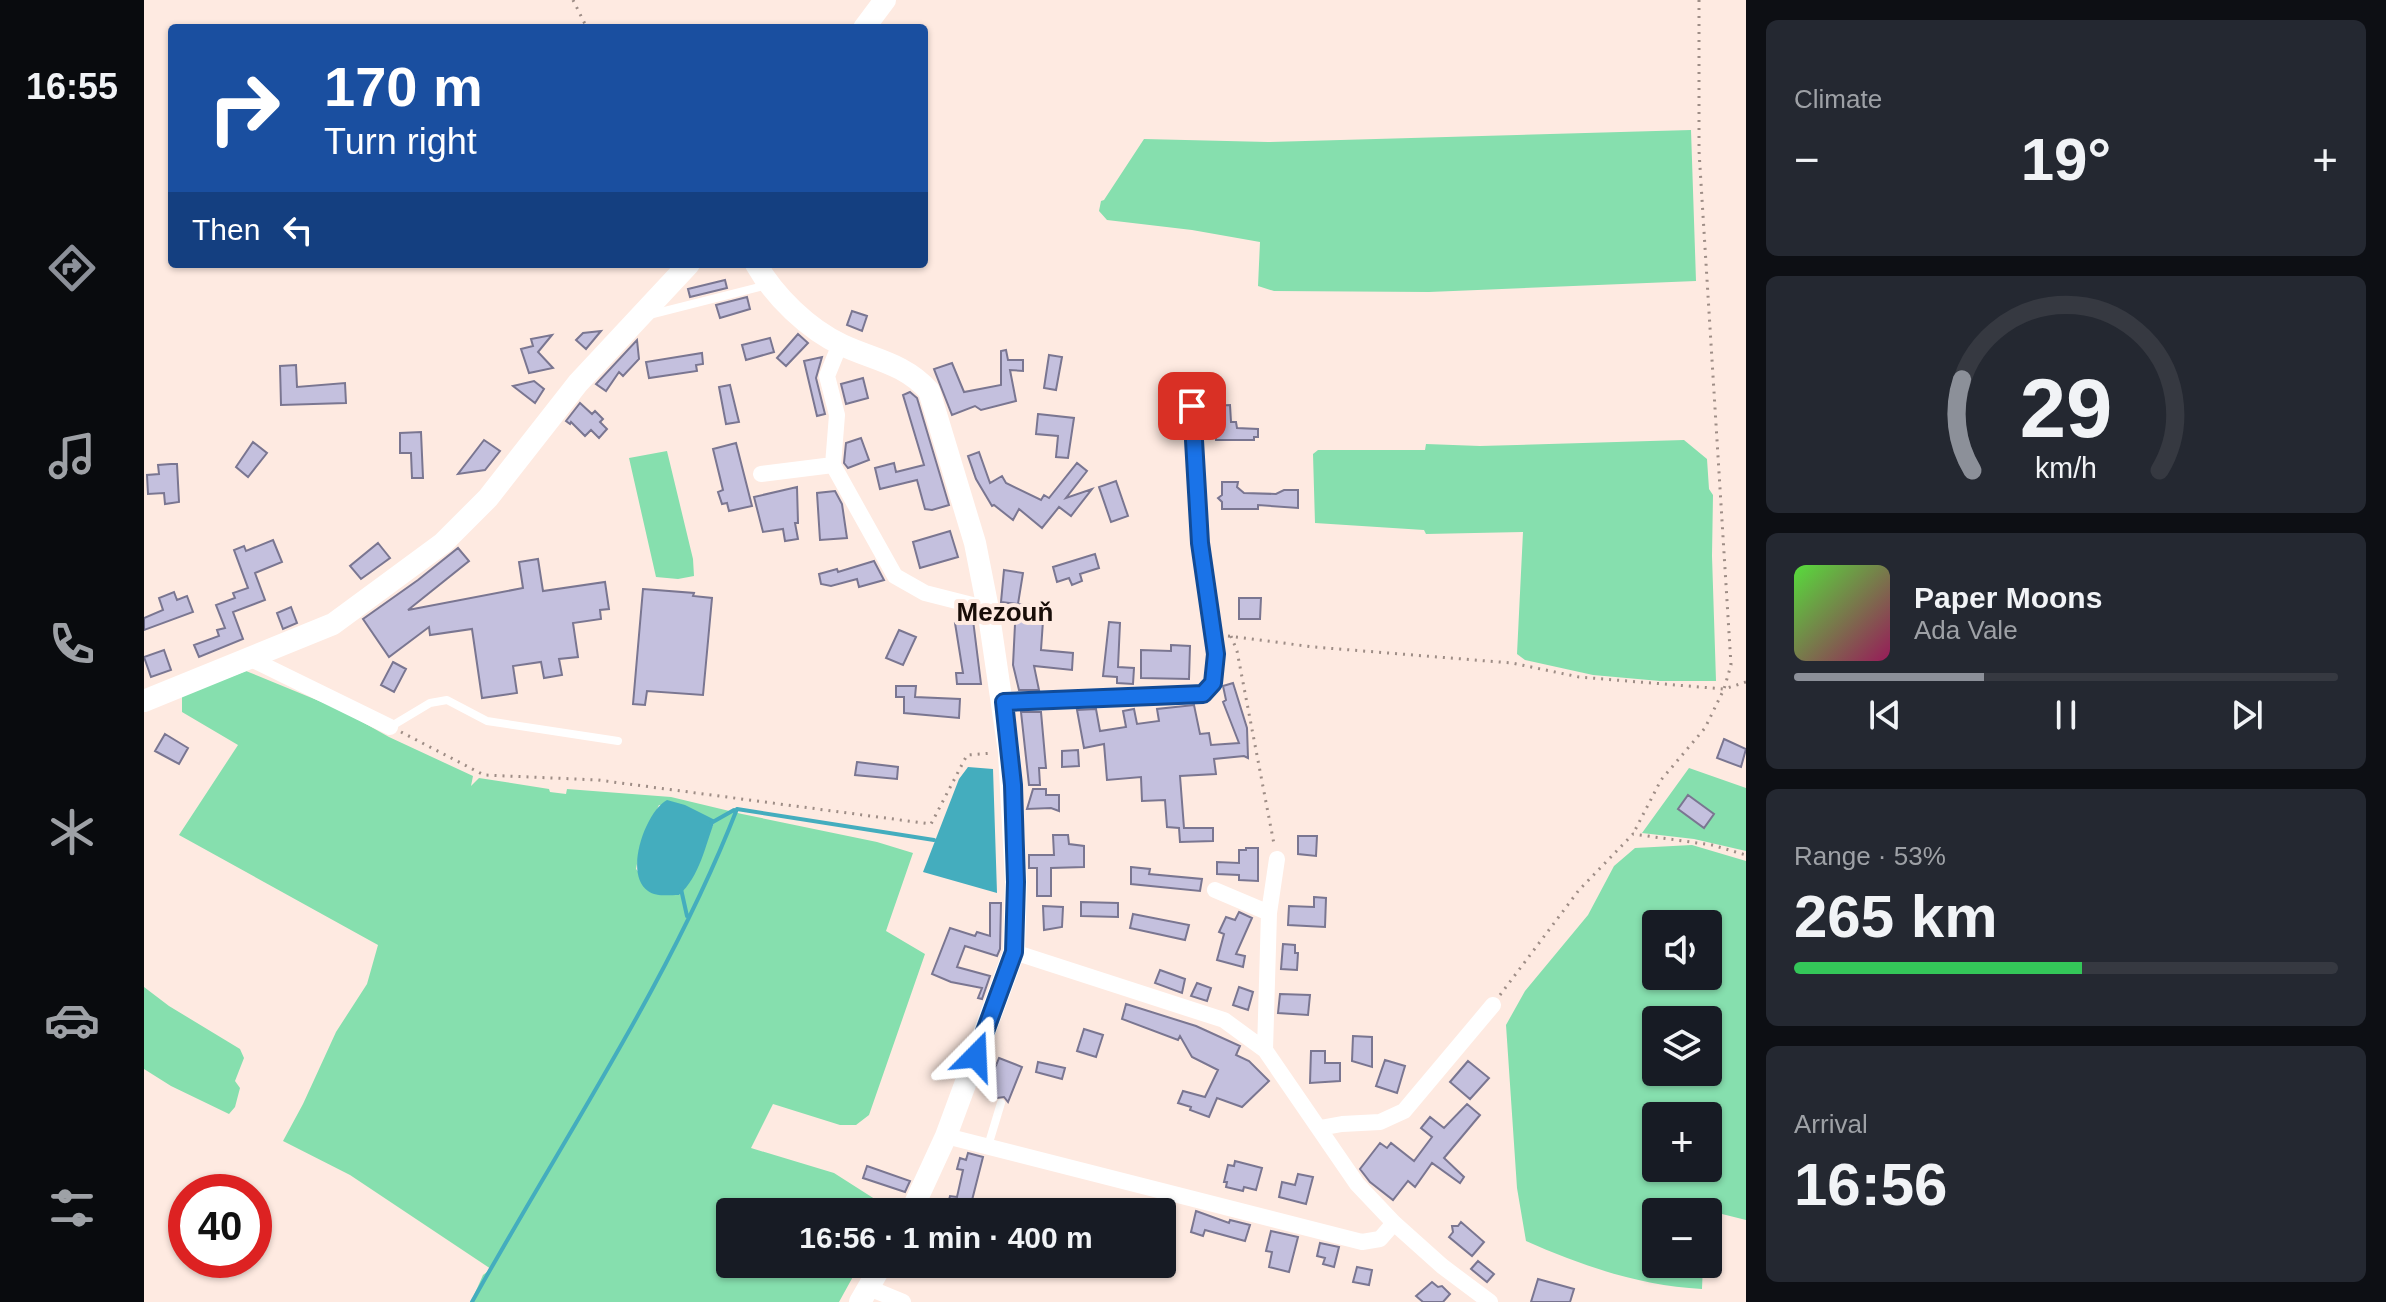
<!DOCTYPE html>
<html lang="en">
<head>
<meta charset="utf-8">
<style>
	body { margin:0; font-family:Helvetica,sans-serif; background:#242831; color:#f1f3f6; height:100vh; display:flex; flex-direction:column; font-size:30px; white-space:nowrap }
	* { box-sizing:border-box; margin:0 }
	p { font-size:26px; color:#9ea1a6 }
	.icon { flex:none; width:44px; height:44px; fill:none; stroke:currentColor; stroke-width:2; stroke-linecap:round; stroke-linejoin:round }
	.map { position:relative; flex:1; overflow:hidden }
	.details { display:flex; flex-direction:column; gap:20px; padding:20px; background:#0d0f14; width:640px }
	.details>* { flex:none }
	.banner { position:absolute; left:24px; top:24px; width:760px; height:244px; border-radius:8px; box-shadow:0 2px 6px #0004; background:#1a4fa0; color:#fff; overflow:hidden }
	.buttons { position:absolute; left:1498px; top:910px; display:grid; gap:16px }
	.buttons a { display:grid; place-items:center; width:80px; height:80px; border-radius:8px; background:#171b24; box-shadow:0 2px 6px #0004; font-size:40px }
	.speed { position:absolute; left:24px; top:1174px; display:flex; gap:16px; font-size:40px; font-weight:700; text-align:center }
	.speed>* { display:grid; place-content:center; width:104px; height:104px; border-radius:50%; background:#171b24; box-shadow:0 2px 6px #0004; line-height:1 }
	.speed .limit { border:12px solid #d22; background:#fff; color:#111 }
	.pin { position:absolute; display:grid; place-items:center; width:68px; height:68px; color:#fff; margin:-34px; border-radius:16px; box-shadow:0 4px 12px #0006 }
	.me { position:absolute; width:88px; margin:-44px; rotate:21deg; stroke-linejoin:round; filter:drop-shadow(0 0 6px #0008) }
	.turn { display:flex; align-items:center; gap:28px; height:168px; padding:0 24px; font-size:36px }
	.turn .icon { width:104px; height:104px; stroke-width:2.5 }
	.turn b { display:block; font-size:56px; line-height:68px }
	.then { display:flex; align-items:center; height:76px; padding:0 24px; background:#0003; gap:16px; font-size:30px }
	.big { font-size:60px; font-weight:800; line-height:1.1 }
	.details .tile { flex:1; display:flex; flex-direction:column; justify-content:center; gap:12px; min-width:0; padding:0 28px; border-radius:12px; background:#242831 }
	.details .dial { align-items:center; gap:0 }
	.dial svg { height:208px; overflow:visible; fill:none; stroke:#363941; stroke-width:7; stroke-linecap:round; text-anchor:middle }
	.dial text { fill:#f1f3f6; stroke:none }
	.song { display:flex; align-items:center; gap:24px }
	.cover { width:96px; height:96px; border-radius:12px; background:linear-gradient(135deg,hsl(110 70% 55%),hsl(330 70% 35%)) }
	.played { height:8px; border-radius:4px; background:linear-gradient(90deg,#8c9099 35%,#363941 35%) }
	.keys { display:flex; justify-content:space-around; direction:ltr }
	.heat { display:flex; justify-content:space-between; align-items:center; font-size:44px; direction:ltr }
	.charge { height:12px; border-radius:6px; background:linear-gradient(90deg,#34c759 53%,#363941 0) }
	.trip { position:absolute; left:572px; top:1198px; width:460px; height:80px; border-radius:8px; background:#171b24; box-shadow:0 2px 6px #0004; font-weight:800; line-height:80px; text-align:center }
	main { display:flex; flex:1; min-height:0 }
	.tabs { display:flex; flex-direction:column; width:144px; justify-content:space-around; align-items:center; background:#090b0e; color:#9ea1a6 }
	.tabs .icon { width:56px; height:56px }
	.tabs .selected { color:#8c9099 }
	.tabs b { font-size:36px; color:#f1f3f6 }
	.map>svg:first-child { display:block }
</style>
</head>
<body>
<main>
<nav class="tabs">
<b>16:55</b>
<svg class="icon selected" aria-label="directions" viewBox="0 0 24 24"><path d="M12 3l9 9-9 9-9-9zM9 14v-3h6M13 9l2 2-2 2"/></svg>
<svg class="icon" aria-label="music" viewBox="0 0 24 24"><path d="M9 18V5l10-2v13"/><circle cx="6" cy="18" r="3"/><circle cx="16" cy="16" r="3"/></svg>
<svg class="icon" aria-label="phone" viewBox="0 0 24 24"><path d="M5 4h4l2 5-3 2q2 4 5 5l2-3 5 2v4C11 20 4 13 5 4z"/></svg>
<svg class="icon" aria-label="climate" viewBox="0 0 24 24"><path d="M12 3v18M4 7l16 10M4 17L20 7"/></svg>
<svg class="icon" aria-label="car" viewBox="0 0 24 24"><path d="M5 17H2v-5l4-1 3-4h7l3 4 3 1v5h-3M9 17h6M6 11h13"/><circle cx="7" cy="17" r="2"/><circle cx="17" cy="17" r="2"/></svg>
<svg class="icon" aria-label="filters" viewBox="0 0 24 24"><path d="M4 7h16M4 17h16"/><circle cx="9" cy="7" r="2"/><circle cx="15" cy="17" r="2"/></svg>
</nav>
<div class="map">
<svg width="1602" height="1302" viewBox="0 0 1602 1302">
	<rect width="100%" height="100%" fill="#feeae1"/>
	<path fill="#86dfae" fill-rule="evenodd" d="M1547 130 1552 281 1285 292 1130 291 1114 286 1116 242 1048 230 963 220 955 211 957 201 960 200 1000 139 1124 142Z
		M1540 440 1563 459 1565 489 1569 495 1568 556 1572 681H1516L1449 675 1381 660 1373 654 1379 532 1282 534 1280 530 1171 523 1169 454 1174 450H1281L1282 444 1336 446Z
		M523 451 549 559 550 576 534 579 512 577 485 458Z
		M102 671 197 710 245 737 329 776 327 786 335 778 405 789 406 792 422 794 423 789 527 797 598 814 733 842 769 853 742 931 781 954 725 1115 712 1125H696L629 1104 607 1148 690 1173 748 1210 747 1212H586V1264H716L695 1302H327L339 1275 347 1269 206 1175 139 1141 159 1104 192 1032 223 984 234 945 35 835 94 745 38 712V696ZM515 805 571 821 535 895H515L492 869 496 848Z
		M1545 768 1602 788V851L1550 839 1498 833Z
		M1548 845 1602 861V1220L1562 1210 1561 1212H1512V1264H1559L1558 1289C1497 1286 1438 1266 1382 1241L1373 1188 1362 1025 1381 991 1444 915 1470 866 1491 848ZM1512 924H1564V976H1512ZM1512 1020H1564V1072H1512ZM1512 1116H1564V1168H1512Z
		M0 987 25 1006 96 1049 100 1058 91 1081 96 1088 91 1107 85 1114 27 1086 0 1069Z"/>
	<path fill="#44adbe" d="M824 767 849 769 853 893 779 872 815 779Z
		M523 800 541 805 571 820C561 846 556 876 535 895 525 895 512 897 504 891 479 874 502 811 523 800Z"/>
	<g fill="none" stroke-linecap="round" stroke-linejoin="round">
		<path stroke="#44adbe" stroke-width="4" d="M567 823 590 810
			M537 889 543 916
			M328 1302C418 1140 525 983 593 809L790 840"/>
	</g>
	<path fill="#c4c0de" stroke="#7a7691" stroke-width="2" d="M581 280 583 288 546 297 544 289Z
		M603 297 606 309 576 318 572 305Z
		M708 311 723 316 718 331 703 325Z
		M457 331 442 349 432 340 439 333Z
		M654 334 664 343 642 366 633 358Z
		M408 335 394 352 409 368 385 373 377 349 389 346 387 339Z
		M626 338 630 352 602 360 598 345Z
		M493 340 495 359 479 376 475 372 462 391 452 384Z
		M862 350 864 360H879V371L866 370 872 401 837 410 831 406 808 415 790 369 808 363 820 392 857 385V351Z
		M558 353 559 364 552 365 553 371 505 378 502 362Z
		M905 355 918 357 912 390 900 388Z
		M678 357 672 378 681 414 673 416 660 361Z
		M152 365 153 387 201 383 202 403 137 405 136 366Z
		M719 378 724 398 702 404 697 384Z
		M390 381 400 389 391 403 369 386Z
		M586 385 595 422 582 424 575 387Z
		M766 392 773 398 805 505 788 510 781 509 773 480 736 489 731 468 750 463 752 472 780 465 759 395Z
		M436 403 448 414 451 411 459 419 456 422 463 429 455 438 447 430 441 436 427 422 426 424 422 421Z
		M1086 405 1087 422H1092L1093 428 1114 429V437H1110V440H1072L1071 422H1067L1065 406Z
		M894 414 930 418 924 458 912 457 914 436 892 434Z
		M277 432 279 478H268L267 453H256V433Z
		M717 438 725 460 704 468 700 463 702 443Z
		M340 440 356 451 341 470 314 474Z
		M109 442 123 453 104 477 92 467Z
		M592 443 608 506 585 511 583 503 578 504 574 492 579 490 569 449Z
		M835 452 846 483 858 476 862 483 897 500 900 495 905 498 933 463 943 471 922 498 948 489 927 516 915 507 898 528 875 509 869 520 850 505 848 506 832 479 824 456Z
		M27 464H33L35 502 21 504 20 493 4 494 3 475 15 474 14 465Z
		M972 481 984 516 967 522 955 487Z
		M1078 482H1094L1093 487 1100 493 1132 494 1140 490H1154V508L1114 505V509H1078V502L1074 498 1078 495Z
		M653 487 654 523H651L654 539 641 541 639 529 619 532 610 497Z
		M691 491 698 504 703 538 676 540 673 493Z
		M806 531 814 557 776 568 769 542Z
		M129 540 138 562 111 573 121 600 89 612 99 639 55 657 50 645 75 636 73 630 81 628 72 605 91 598 89 593 104 588 90 550 100 546 102 551Z
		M234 543 246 558 217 579 206 566Z
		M314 548 325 561 264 610 379 588 375 562 394 559 399 591 461 582 465 609 456 610 457 619 429 623 434 657 415 659 418 675 400 678 397 662 369 666 373 693 338 698 328 629 286 635 285 627 245 657 219 619 274 580Z
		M951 554 955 568 936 574 938 581 928 585 925 578 913 582 909 567Z
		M730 561 740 580 715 587 713 579 687 586 677 584 675 574 693 569 694 572Z
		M860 570 879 573 874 604 857 602Z
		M499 589 550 593 549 596 568 598 559 695 503 691 501 705 489 704Z
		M30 592 33 600 43 596 49 612 0 630V618L19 610 15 598Z
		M1095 598H1117L1116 619H1095Z
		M872 604 900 606 897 650 929 653 928 670 890 666 895 690H875L869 665Z
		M147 607 153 623 139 629 133 613Z
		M829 620 837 684H813L812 673H819L811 623Z
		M965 622 976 623 974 667 990 668 989 684 973 683V677L959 676Z
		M755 630 772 637 759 665 742 658Z
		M1027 645 1046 646 1045 679 997 678V650L1027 651Z
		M20 650 27 670 7 677 0 657Z
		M249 662 262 669 250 692 237 685Z
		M1089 683 1103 728 1104 758 1100 756 1070 759 1072 774 1036 776 1040 828H1069V841L1036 842 1035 828 1023 827 1021 800 998 801 997 777 963 780 960 744 940 748 933 710 952 709 956 731 982 727 979 711 990 709 993 724 1015 721 1013 709 1050 705 1056 734 1065 733 1067 745 1095 743 1079 702 1082 700 1079 686Z
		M752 686H772L771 697 816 699 815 718 760 713V697H752Z
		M877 712H897L902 768H895L896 785H885Z
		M21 734 44 748 35 764 11 751Z
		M1580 739 1602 749 1597 767 1573 758Z
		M934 750 935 766 918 767V751Z
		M713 762 754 767 753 779 711 775Z
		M889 789H902V795H915V811L907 808 883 809Z
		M1544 795 1570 814 1560 828 1534 809Z
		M909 835H924L925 844 940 846V867L907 868V896H893V868H885V855H910Z
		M1154 836H1173L1172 856 1154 854Z
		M1102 848H1114V881L1095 880V875L1073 874V862L1095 863V850H1102Z
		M987 867 1006 869 1005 874 1058 879 1056 891 987 884Z
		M1170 897 1182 898 1181 927 1144 925 1145 906 1170 907Z
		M937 902 974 903V917L937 916Z
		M846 903H857L856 949 853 956 821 946 813 967 846 976 838 999 834 998 838 988 807 982 788 974 806 928 831 936 833 932 846 936Z
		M899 906 919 907 918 927 900 930Z
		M1095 912 1108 918 1092 954 1101 956 1099 967 1073 960 1080 934 1075 932 1082 917 1091 920Z
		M989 914 1045 925 1041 940 986 928Z
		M1139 944 1151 945V953H1154L1153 970 1137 969Z
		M1016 970 1041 979 1038 993 1011 983Z
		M1053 983 1067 988 1063 1001 1047 996Z
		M1095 987 1109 992 1104 1010 1089 1005Z
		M1136 994 1166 995 1164 1015 1134 1013Z
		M982 1004 1052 1026 1096 1046 1092 1055 1105 1061 1125 1081 1098 1107 1073 1098 1065 1117 1046 1110 1047 1107 1034 1103 1039 1091 1061 1097 1074 1070 1048 1057 1036 1036 1034 1040 978 1019Z
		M940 1029 959 1035 952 1057 933 1051Z
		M1209 1036 1228 1037V1067L1208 1061Z
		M1167 1051H1181V1063H1196V1081L1166 1083Z
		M855 1058 878 1067 864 1102 860 1097 853 1098 841 1093Z
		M1241 1060 1261 1066 1253 1093 1232 1086Z
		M1324 1061 1345 1078 1326 1099 1306 1082Z
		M894 1062 921 1068 918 1079 892 1072Z
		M1323 1104 1336 1115 1300 1158 1320 1177 1316 1183 1288 1163 1271 1187 1264 1181 1249 1200 1226 1182 1216 1169 1236 1143 1243 1148 1247 1143 1270 1161 1288 1137 1277 1128 1286 1117 1300 1128Z
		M824 1153 839 1157 825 1212 803 1207 806 1196 813 1197 819 1170 813 1169 816 1158 822 1160Z
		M1091 1161 1118 1168 1112 1190 1100 1187 1099 1191 1082 1187 1083 1182H1080L1084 1165 1090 1166Z
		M723 1166 766 1181 761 1192 719 1178Z
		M1154 1174 1169 1177 1162 1204 1135 1197 1138 1182 1151 1185Z
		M1052 1211 1085 1223 1086 1220 1106 1225 1101 1241 1061 1230 1059 1236 1047 1232Z
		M1317 1222 1340 1242 1328 1256 1305 1237 1309 1232 1308 1226H1314Z
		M1127 1231 1154 1237 1145 1272 1125 1267 1128 1252 1122 1251Z
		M1176 1243 1195 1247 1190 1267 1179 1264 1181 1258 1173 1256Z
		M1334 1261 1350 1274 1343 1282 1327 1269Z
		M1213 1267 1228 1270 1225 1285 1209 1282Z
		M1394 1279 1430 1289 1426 1302H1387Z
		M1288 1282 1294 1287 1298 1286 1306 1294 1299 1302H1279L1272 1296Z"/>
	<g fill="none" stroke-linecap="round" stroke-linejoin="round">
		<path stroke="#9e8d86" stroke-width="3" stroke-dasharray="2 6" stroke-linecap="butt" d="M429 0 443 28
			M1555 0V151L1587 665 1580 689 1602 682
			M1084 636 1170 647 1368 663 1435 677 1580 689 1561 728 1517 780 1489 834
			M1087 636 1093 651 1130 844
			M257 732 340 775 454 780 787 824 823 755 849 753
			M1356 995 1435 890 1489 834 1568 845 1602 855"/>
		<path stroke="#fff" stroke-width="8" d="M505 315 623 285
			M246 727 286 703 303 700 343 721 474 741
			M844 1146 857 1103"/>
		<path stroke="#fff" stroke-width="16" d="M696 344 683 376 693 415 689 465 751 576 781 593 844 609
			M617 474 689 465
			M107 659 246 727
			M860 702 1059 694 1069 683 1072 654 1056 543 1048 406
			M1071 890 1125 913
			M870 952 1080 1020 1121 1050 1213 1184 1250 1223 1298 1266 1346 1302
			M1121 1050 1125 913 1133 859
			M1176 1128 1198 1124 1236 1122 1260 1111 1349 1005
			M802 1136 1218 1242 1236 1239 1250 1223
			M725 1288 759 1302"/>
		<path stroke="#fff" stroke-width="22" d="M720 28 741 0
			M612 264C630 296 664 329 698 345 730 360 760 363 785 391L831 543 844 609 865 752 872 882 870 952 802 1136 767 1212
			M0 701 189 624 299 543 344 498 434 383 545 264
			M716 1302 738 1264"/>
	</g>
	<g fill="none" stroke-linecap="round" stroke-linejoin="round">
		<g stroke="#114b97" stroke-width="20">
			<path id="route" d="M832 1056 870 952 872 882 869 785 860 702 1059 694 1069 683 1072 654 1056 543 1048 406"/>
		</g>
		<use href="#route" stroke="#1a73e8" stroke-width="14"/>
	</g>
	<g text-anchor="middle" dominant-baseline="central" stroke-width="8" stroke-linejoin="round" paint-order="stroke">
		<g font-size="26" font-weight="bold" fill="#180d08" stroke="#feeae1">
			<text x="861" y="612">Mezouň</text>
		</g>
	</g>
</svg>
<div class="buttons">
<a><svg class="icon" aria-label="sound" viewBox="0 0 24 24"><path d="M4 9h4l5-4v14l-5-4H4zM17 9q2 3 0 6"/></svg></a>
<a><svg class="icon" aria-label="layers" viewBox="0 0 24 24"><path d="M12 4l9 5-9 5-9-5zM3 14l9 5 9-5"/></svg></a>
<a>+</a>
<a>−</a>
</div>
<div class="speed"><div class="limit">40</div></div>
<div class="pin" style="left:1048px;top:406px;background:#d93025"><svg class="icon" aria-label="arrive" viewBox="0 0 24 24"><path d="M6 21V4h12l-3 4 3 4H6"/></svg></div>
<svg class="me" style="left:832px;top:1056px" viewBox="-20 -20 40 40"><path d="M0-17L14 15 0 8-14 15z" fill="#1a73e8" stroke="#fff" stroke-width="4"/></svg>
<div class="trip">16:56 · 1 min · 400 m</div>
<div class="banner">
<div class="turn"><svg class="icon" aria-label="right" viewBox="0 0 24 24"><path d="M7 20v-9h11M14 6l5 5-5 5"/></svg><div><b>170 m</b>Turn right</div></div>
<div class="then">Then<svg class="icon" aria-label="left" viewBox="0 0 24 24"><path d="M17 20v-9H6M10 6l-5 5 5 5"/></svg></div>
</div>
</div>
<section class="details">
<div class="tile"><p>Climate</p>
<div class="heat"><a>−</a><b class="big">19°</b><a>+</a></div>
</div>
<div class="tile dial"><svg viewBox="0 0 100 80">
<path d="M14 69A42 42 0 1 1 86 69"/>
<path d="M14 69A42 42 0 0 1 10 34" stroke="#8c9099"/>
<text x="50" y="56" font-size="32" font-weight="700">29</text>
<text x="50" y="72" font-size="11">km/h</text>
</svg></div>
<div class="tile">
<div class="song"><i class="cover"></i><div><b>Paper Moons</b><p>Ada Vale</p></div></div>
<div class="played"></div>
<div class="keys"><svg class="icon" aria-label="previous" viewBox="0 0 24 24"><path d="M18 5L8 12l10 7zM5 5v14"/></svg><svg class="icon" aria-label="pause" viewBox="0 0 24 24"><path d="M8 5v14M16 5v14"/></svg><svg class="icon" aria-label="next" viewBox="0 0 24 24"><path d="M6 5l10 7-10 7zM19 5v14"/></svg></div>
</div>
<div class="tile"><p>Range · 53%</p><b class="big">265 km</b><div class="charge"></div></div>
<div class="tile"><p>Arrival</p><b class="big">16:56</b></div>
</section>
</main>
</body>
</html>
